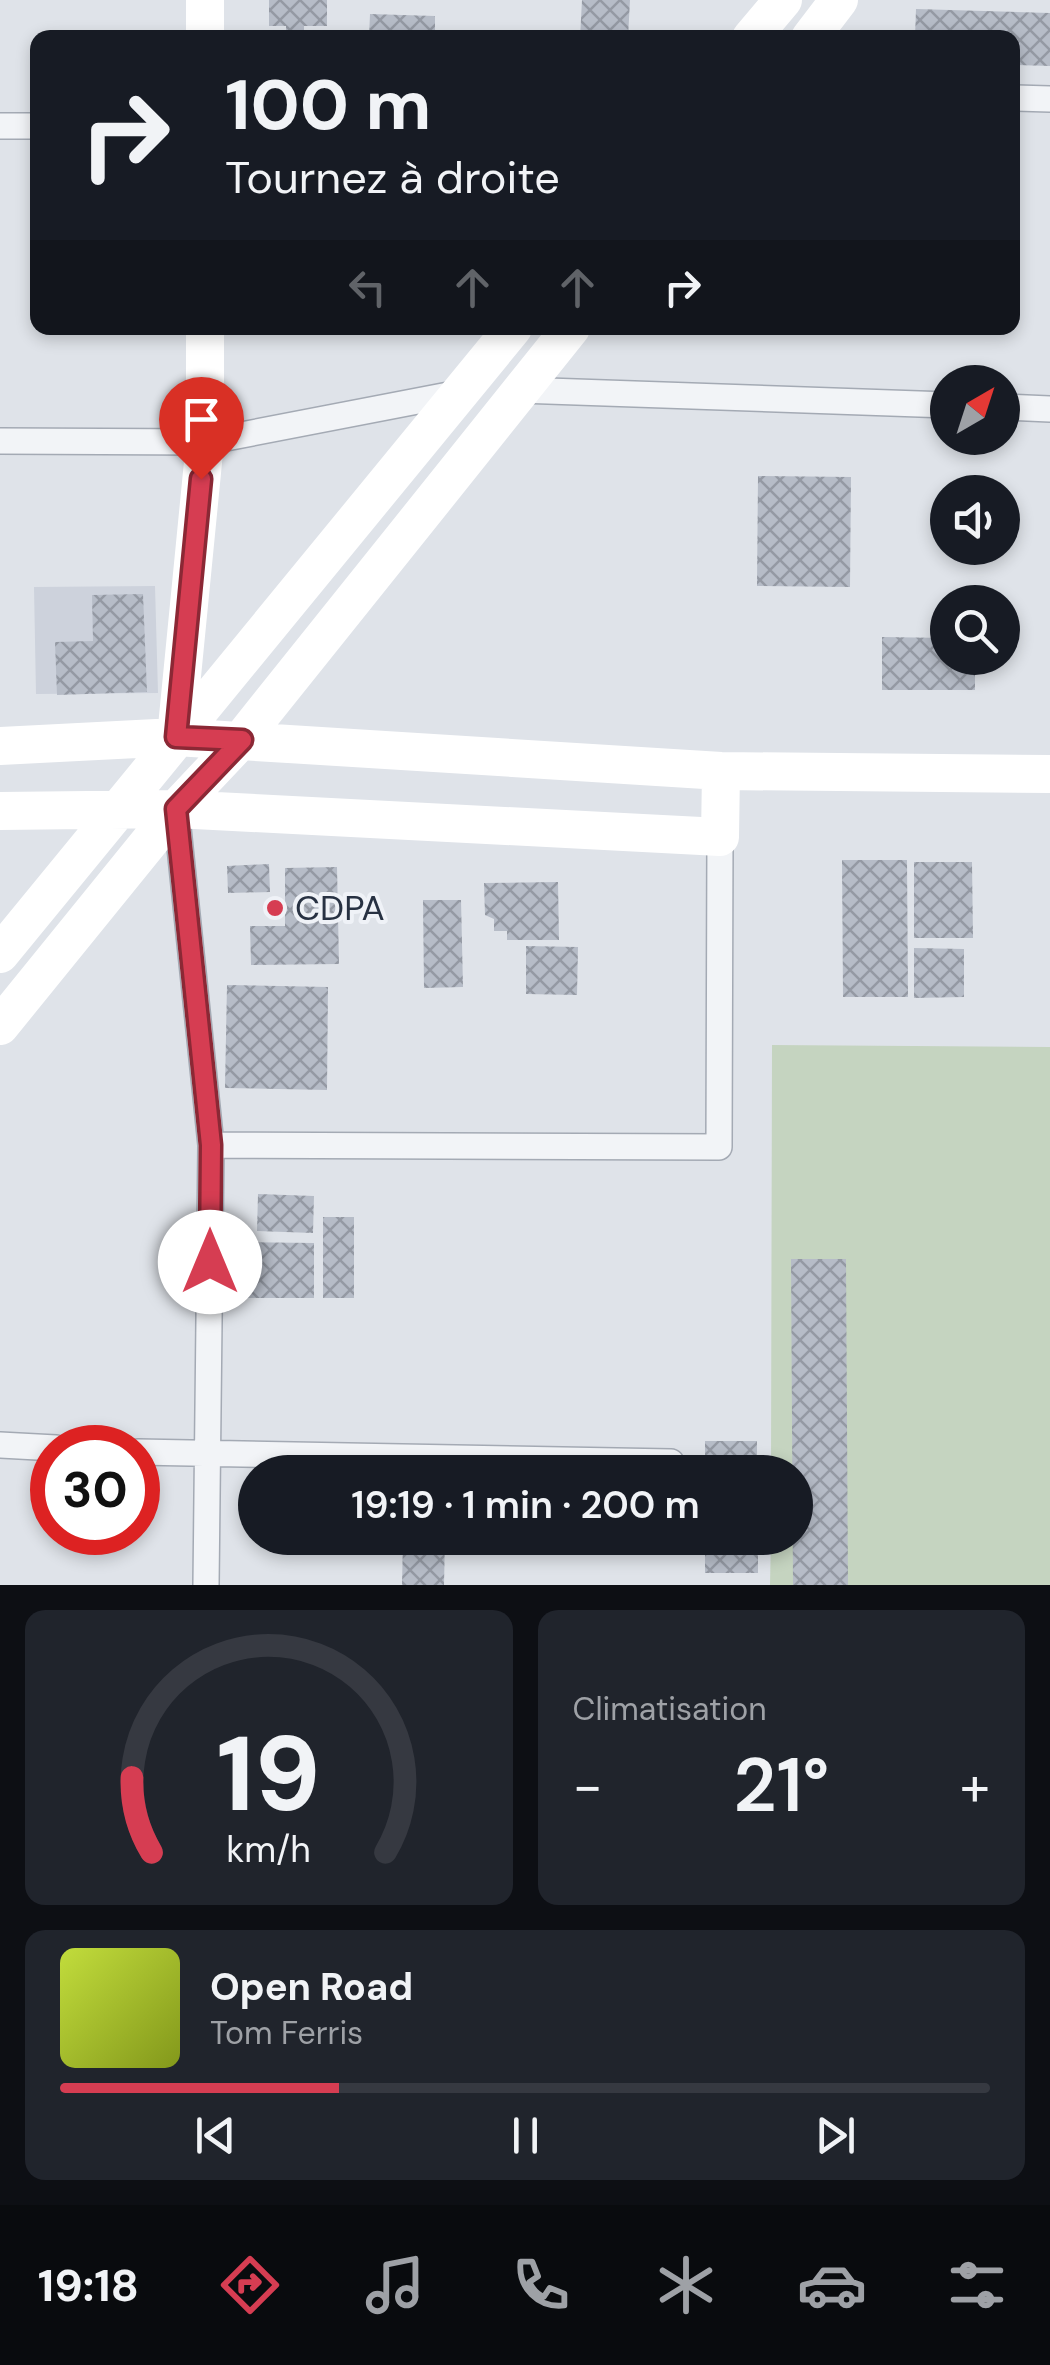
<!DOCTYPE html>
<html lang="fr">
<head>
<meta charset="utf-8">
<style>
	body { margin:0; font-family:"DM Sans",sans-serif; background:#20242c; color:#f1f3f6; height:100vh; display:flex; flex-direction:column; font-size:38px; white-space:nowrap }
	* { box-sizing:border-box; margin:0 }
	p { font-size:32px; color:#9ea1a6 }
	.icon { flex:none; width:55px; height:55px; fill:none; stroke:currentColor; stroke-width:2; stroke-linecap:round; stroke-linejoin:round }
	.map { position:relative; height:1585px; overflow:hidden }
	.details { display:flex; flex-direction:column; gap:25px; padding:25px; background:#0d0f14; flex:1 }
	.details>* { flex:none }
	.top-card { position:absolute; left:30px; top:30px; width:990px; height:305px; border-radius:20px; box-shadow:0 5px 15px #0003; background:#171b24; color:#f1f3f6; overflow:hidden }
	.needle { width:65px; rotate:39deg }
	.controls { position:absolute; left:930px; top:365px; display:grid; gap:20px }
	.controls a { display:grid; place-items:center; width:90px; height:90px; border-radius:50%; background:#171b24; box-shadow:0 5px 15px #0003; font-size:50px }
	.speed { position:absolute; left:30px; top:1425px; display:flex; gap:20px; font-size:50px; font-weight:700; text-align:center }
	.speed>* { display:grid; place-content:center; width:130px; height:130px; border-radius:50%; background:#171b24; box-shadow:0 5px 15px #0003; line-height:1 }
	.speed .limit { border:15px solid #d22; background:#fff; color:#111 }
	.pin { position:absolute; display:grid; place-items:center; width:85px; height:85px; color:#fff; margin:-102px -42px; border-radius:50% 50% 50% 0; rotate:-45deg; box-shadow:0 0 10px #0007 }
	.pin .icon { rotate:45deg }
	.me { position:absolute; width:110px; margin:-55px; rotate:0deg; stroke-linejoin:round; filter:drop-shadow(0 0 8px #0008) }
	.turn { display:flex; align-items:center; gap:35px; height:210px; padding:0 30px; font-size:45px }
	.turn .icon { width:130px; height:130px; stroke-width:2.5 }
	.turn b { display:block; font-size:70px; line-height:85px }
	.lanes { display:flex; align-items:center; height:95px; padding:0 30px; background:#0003; justify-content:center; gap:50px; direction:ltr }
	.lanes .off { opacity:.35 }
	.big { font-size:75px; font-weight:600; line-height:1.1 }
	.details .tile { flex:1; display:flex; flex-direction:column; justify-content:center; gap:15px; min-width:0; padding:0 35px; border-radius:20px; background:#20242c }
	.details .dial { align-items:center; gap:0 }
	.dial svg { height:260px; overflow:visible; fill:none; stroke:#363941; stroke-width:7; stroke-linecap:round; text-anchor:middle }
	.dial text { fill:#f1f3f6; stroke:none }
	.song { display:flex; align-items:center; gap:30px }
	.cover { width:120px; height:120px; border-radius:15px; background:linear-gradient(135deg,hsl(70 70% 55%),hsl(70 70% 35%)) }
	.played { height:10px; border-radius:5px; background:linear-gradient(90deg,#d63d52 30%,#363941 30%) }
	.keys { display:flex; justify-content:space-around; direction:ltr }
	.heat { display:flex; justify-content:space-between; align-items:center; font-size:55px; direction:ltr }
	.details .tiles { flex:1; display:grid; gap:25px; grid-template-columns:1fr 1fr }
	.tile:last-child { grid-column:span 2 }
	.trip { position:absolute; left:238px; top:1455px; width:575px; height:100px; border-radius:50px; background:#171b24; box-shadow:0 5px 15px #0003; font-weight:600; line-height:100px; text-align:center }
	.tabs { display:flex; height:160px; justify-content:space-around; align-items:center; background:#090b0e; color:#9ea1a6 }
	.tabs .icon { width:70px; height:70px }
	.tabs .current { color:#d63d52 }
	.tabs b { font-size:45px; color:#f1f3f6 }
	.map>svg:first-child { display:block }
</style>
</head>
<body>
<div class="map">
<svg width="1050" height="1585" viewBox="0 0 1050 1585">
	<defs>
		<pattern id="building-cross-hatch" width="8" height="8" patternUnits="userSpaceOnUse" patternTransform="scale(2.5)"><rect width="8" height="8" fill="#b6bcc7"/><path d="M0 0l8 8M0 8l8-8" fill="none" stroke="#9499a3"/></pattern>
	</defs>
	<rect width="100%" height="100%" fill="#dfe3e9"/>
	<path fill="#cdd2dc" d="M155 586 158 693 36 694 34 587Z"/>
	<path fill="#c5d4c0" d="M772 1045 1050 1047V1585H770L771 1538H795V1472H771Z"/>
	<path fill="url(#building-cross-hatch)" d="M269 0H327V26H304V38H286V26H269Z
		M582 0H630L628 38H580Z
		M916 9 1050 13V66L1012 65V38H915Z
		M370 14 435 16V38H369Z
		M758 476 851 477 850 587 757 586Z
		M143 594 147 692 57 695 55 642 93 641 92 595Z
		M882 637 948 638V658H975V690H882Z
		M842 860H907L908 997H843Z
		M914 862H972L973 938H914Z
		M269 864 270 892 228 893 227 866Z
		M337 867 339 964 251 965 250 926H285V868Z
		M558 882 559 940H507V931H494V919L485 915 484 883Z
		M423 900H461L463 987 424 988Z
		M526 946 578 947 577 995 526 994Z
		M914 948 964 949V997L914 998Z
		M227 985 328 987 327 1090 225 1088Z
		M258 1194 314 1196 313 1233 257 1231Z
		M323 1217H354V1298H323Z
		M234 1242 314 1243V1298H234Z
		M791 1259H846L848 1585H793Z
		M705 1441H757V1472H705Z
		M403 1538H445L444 1585H402Z
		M705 1538H758V1573H705Z"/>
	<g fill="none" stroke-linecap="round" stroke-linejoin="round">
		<g stroke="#a4aab4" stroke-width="28">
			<path id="street" d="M1012 98 1050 99
				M0 126H38
				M519 390 948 405
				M1002 407 1050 409
				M0 441 205 442 459 393
				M176 809 211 1145 206 1585
				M211 1145 719 1147 720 837
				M0 1445 56 1448
				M138 1452 671 1462"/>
		</g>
		<use href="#street" stroke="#f2f4f7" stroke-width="25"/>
		<path stroke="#fff" stroke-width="38" d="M205 38V0
			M751 38 783 0
			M810 38 839 0
			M176 737 205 442V328
			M0 746 176 737 721 771 1050 774
			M0 811 176 809 720 837 721 771
			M0 954 513 328
			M0 1026 176 809 242 739 571 328"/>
	</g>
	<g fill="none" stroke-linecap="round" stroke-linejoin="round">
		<g stroke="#8b2835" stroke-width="25">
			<path id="route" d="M201 479 176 737 242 740 176 809 211 1145 210 1262"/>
		</g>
		<use href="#route" stroke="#d63d52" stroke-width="18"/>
	</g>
	<circle fill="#d63d52" stroke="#eff2f7" stroke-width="4" cx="275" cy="908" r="10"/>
	<g text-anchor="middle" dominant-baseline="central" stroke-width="8" stroke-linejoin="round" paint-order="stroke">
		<g font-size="35" fill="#273142" stroke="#eff2f7" text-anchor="start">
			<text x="295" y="908">CDPA</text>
		</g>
	</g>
</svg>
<div class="controls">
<a><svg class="needle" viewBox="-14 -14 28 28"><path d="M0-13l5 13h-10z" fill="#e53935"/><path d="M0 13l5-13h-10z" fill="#9ea1a6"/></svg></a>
<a><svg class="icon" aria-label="sound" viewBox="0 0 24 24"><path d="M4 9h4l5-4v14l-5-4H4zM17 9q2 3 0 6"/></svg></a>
<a><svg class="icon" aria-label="search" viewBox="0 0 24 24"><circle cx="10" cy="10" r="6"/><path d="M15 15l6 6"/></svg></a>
</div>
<div class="speed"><div class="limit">30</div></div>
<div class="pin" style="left:201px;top:479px;background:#d93025"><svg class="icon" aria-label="arrive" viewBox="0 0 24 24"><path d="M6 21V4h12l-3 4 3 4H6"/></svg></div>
<svg class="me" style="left:210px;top:1262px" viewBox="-20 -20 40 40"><circle r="19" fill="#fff"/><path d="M0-13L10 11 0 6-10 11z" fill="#d63d52"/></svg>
<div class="trip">19:19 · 1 min · 200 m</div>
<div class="top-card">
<div class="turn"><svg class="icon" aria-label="right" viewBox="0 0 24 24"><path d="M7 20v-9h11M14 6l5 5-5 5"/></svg><div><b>100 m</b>Tournez à droite</div></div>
<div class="lanes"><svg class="icon off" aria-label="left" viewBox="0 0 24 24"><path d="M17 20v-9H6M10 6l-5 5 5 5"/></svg><svg class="icon off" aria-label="ahead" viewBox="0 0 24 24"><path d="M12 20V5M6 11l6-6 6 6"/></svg><svg class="icon off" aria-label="ahead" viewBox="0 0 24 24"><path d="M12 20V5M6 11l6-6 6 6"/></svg><svg class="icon" aria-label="right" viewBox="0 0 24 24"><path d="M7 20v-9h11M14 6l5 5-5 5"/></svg></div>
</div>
</div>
<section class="details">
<div class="tiles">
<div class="tile dial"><svg viewBox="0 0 100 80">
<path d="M14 69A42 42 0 1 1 86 69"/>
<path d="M14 69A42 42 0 0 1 8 46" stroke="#d63d52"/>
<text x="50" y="56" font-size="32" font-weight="700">19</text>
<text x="50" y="72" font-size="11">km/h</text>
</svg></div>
<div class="tile"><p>Climatisation</p>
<div class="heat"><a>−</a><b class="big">21°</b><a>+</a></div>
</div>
<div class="tile">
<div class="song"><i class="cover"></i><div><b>Open Road</b><p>Tom Ferris</p></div></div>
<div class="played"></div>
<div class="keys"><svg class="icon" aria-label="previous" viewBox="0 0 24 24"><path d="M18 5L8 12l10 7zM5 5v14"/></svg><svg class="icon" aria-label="pause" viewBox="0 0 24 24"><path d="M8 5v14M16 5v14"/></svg><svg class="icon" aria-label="next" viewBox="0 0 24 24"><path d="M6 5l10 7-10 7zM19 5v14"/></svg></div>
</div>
</div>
</section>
<nav class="tabs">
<b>19:18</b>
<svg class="icon current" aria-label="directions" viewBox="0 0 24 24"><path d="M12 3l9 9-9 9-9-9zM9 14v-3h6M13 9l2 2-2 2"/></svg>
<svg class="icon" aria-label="music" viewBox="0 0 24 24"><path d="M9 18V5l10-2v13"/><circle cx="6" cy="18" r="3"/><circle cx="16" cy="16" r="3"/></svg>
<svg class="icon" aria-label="phone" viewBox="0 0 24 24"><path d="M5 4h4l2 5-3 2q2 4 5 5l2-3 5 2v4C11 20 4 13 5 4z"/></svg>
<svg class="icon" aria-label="climate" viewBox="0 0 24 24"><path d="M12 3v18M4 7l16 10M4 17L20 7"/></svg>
<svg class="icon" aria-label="car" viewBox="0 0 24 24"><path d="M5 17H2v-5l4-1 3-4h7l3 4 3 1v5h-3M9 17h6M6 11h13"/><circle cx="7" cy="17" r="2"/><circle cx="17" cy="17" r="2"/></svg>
<svg class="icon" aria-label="filters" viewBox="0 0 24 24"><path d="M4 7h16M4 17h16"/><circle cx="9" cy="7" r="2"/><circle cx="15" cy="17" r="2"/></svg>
</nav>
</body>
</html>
